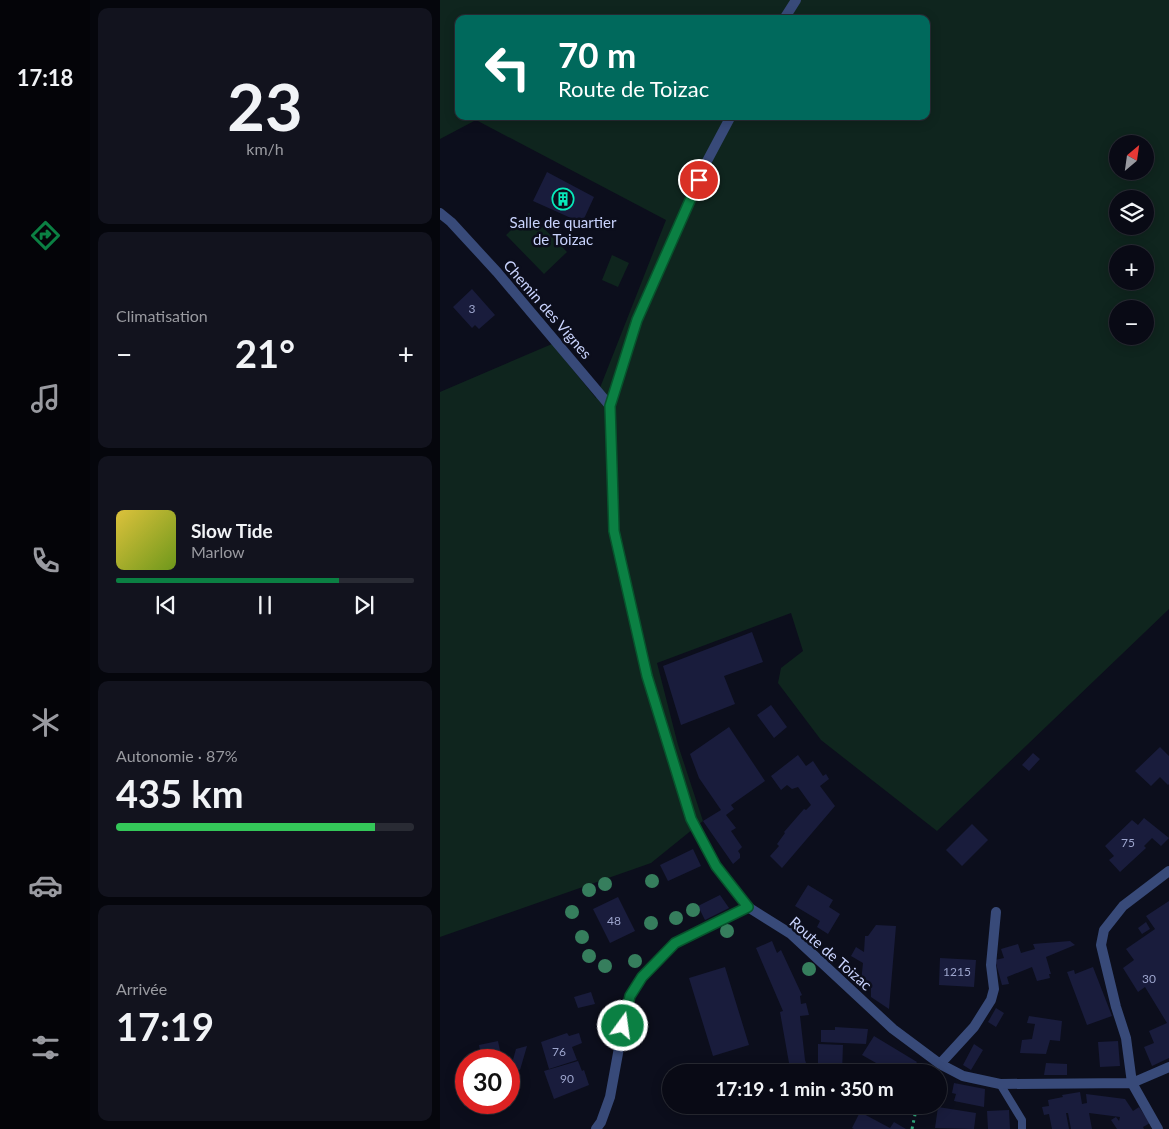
<!DOCTYPE html>
<html lang="fr">
<head>
<meta charset="utf-8">
<style>
	body { margin:0; font-family:Lato,sans-serif; background:#12131e; color:#f1f3f6; height:100vh; display:flex; flex-direction:column; font-size:19px; white-space:nowrap }
	* { box-sizing:border-box; margin:0 }
	p { font-size:16px; color:#999aa0 }
	.icon { flex:none; width:28px; height:28px; fill:none; stroke:currentColor; stroke-width:2; stroke-linecap:round; stroke-linejoin:round }
	.map { position:relative; flex:1; overflow:hidden }
	.details { display:flex; flex-direction:column; gap:8px; padding:8px; background:#05060c; width:350px }
	.details>* { flex:none }
	.banner { position:absolute; left:15px; top:15px; width:475px; height:105px; border-radius:10px; box-shadow:0 2px 12px #0003,0 0 0 1px #292b34; background:#00695c; color:#fff; overflow:hidden }
	.needle { width:32px; rotate:29deg }
	.buttons { position:absolute; left:669px; top:135px; display:grid; gap:10px }
	.buttons a { display:grid; place-items:center; width:45px; height:45px; border-radius:50%; background:#090a15; box-shadow:0 2px 12px #0003,0 0 0 1px #292b34; font-size:25px }
	.speed { position:absolute; left:15px; top:1049px; display:flex; gap:10px; font-size:25px; font-weight:700; text-align:center }
	.speed>* { display:grid; place-content:center; width:65px; height:65px; border-radius:50%; background:#090a15; box-shadow:0 2px 12px #0003,0 0 0 1px #292b34; line-height:1 }
	.speed .limit { border:8px solid #d22; background:#fff; color:#111 }
	.pin { position:absolute; display:grid; place-items:center; width:42px; height:42px; color:#fff; margin:-21px; border:2px solid #fff; border-radius:50%; box-shadow:0 1px 5px #0007 }
	.me { position:absolute; width:55px; margin:-28px; rotate:14deg; stroke-linejoin:round; filter:drop-shadow(0 0 4px #0008) }
	.turn { display:flex; align-items:center; gap:18px; height:105px; padding:0 20px; font-size:22px }
	.turn .icon { width:65px; height:65px; stroke-width:2.5 }
	.turn b { display:block; font-size:35px; line-height:42px }
	.big { font-size:38px; font-weight:700; line-height:1.1 }
	.details .card { flex:1; display:flex; flex-direction:column; justify-content:center; gap:8px; min-width:0; padding:0 18px; border-radius:10px; background:#12131e }
	.details .dial { align-items:center; gap:0 }
	.dial b { font-size:65px; line-height:1 }
	.song { display:flex; align-items:center; gap:15px }
	.cover { width:60px; height:60px; border-radius:8px; background:linear-gradient(135deg,hsl(50 70% 55%),hsl(80 70% 35%)) }
	.played { height:5px; border-radius:2px; background:linear-gradient(90deg,#0b8043 75%,#292b34 75%) }
	.keys { display:flex; justify-content:space-around; direction:ltr }
	.heat { display:flex; justify-content:space-between; align-items:center; font-size:28px; direction:ltr }
	.charge { height:8px; border-radius:4px; background:linear-gradient(90deg,#34c759 87%,#292b34 0) }
	.trip { position:absolute; left:222px; top:1064px; width:285px; height:50px; border-radius:25px; background:#090a15; box-shadow:0 2px 12px #0003,0 0 0 1px #292b34; font-weight:700; line-height:50px; text-align:center }
	main { display:flex; flex:1; min-height:0 }
	.tab-bar { display:flex; flex-direction:column; width:90px; justify-content:space-around; align-items:center; background:#040408; color:#999aa0 }
	.tab-bar .icon { width:35px; height:35px }
	.tab-bar .selected { color:#0b8043 }
	.tab-bar b { font-size:22px; color:#f1f3f6 }
	.map>svg:first-child { display:block }
</style>
</head>
<body>
<main>
<nav class="tab-bar">
<b>17:18</b>
<svg class="icon selected" aria-label="directions" viewBox="0 0 24 24"><path d="M12 3l9 9-9 9-9-9zM9 14v-3h6M13 9l2 2-2 2"/></svg>
<svg class="icon" aria-label="music" viewBox="0 0 24 24"><path d="M9 18V5l10-2v13"/><circle cx="6" cy="18" r="3"/><circle cx="16" cy="16" r="3"/></svg>
<svg class="icon" aria-label="phone" viewBox="0 0 24 24"><path d="M5 4h4l2 5-3 2q2 4 5 5l2-3 5 2v4C11 20 4 13 5 4z"/></svg>
<svg class="icon" aria-label="climate" viewBox="0 0 24 24"><path d="M12 3v18M4 7l16 10M4 17L20 7"/></svg>
<svg class="icon" aria-label="car" viewBox="0 0 24 24"><path d="M5 17H2v-5l4-1 3-4h7l3 4 3 1v5h-3M9 17h6M6 11h13"/><circle cx="7" cy="17" r="2"/><circle cx="17" cy="17" r="2"/></svg>
<svg class="icon" aria-label="filters" viewBox="0 0 24 24"><path d="M4 7h16M4 17h16"/><circle cx="9" cy="7" r="2"/><circle cx="15" cy="17" r="2"/></svg>
</nav>
<section class="details">
<div class="card dial"><b>23</b><p>km/h</p></div>
<div class="card"><p>Climatisation</p>
<div class="heat"><a>−</a><b class="big">21°</b><a>+</a></div>
</div>
<div class="card">
<div class="song"><i class="cover"></i><div><b>Slow Tide</b><p>Marlow</p></div></div>
<div class="played"></div>
<div class="keys"><svg class="icon" aria-label="previous" viewBox="0 0 24 24"><path d="M18 5L8 12l10 7zM5 5v14"/></svg><svg class="icon" aria-label="pause" viewBox="0 0 24 24"><path d="M8 5v14M16 5v14"/></svg><svg class="icon" aria-label="next" viewBox="0 0 24 24"><path d="M6 5l10 7-10 7zM19 5v14"/></svg></div>
</div>
<div class="card"><p>Autonomie · 87%</p><b class="big">435 km</b><div class="charge"></div></div>
<div class="card"><p>Arrivée</p><b class="big">17:19</b></div>
</section>
<div class="map">
<svg width="729" height="1129" viewBox="0 0 729 1129">
	<rect width="100%" height="100%" fill="#0c0e1c"/>
	<path fill="#0f251e" fill-rule="evenodd" d="M0 0H729V609L497 831 381 740 338 683 341 668 363 651 351 613 217 663 238 745 263 821 211 863 0 937V392L112 344 156 398 226 220 36 120 0 139ZM19 19H486V116H19ZM678 144H705V171H678ZM678 199H705V226H678ZM678 254H705V281H678ZM678 309H705V336H678Z
		M89 213 127 252 104 274 66 235Z
		M172 255 189 263 178 287 162 280Z"/>
	<path fill="#191c3c" d="M107 172 154 197 142 223 93 201Z
		M32 289 55 315 39 329 35 325 32 328 13 307Z
		M312 632 323 662 284 676 295 704 241 725 223 666Z
		M331 705 347 727 334 738 317 715Z
		M289 727 325 781 291 805 294 809 286 815 296 828 291 831 302 847 298 851 300 854V858L293 864 263 821 281 810 259 778 250 754Z
		M720 747 729 756V784L728 785 720 777 711 786 695 771Z
		M593 753 600 759 589 771 582 765Z
		M358 755 366 766 373 761 383 776 386 774 389 779 380 786 395 806 342 868 330 856 339 846 337 844 345 833 344 832 364 809 366 810 371 805 358 787 352 789 347 785 341 790 331 776Z
		M704 818 729 838 721 846 712 838 704 846 706 848 680 872 669 860 674 856 665 846 692 820 698 825Z
		M532 824 548 840 522 866 506 850Z
		M253 849 261 866 228 881 220 865Z
		M368 885 393 900 389 907 400 914 388 934 377 927 380 921 355 906Z
		M280 895 289 908 265 920 258 906Z
		M178 897 195 931 170 943 153 909Z
		M729 901V1058L712 1066 704 1047 714 1043 709 1031 727 1023 705 987 698 992 683 968 694 960 686 949 715 929 706 916Z
		M706 922 710 929 702 934 698 928Z
		M436 925 456 926 449 1009 431 997V983L421 982 423 963 411 956 416 947 424 952 425 936H428Z
		M332 941 337 953 341 950 362 995 360 996 361 1004 366 1003 369 1015 360 1016 365 1060 369 1072H339L337 1066 349 1063 340 1012 343 1011 316 948Z
		M630 941 635 945 606 957 611 974H609L610 978 597 981 592 967 567 977 569 984 562 985 555 960 564 958 561 949 578 944 581 953 595 949 593 944Z
		M500 958 536 960 534 987 499 985Z
		M285 967 309 1045 273 1056 249 978Z
		M653 967 672 1016 647 1025 627 972 634 970 635 974Z
		M151 992 155 1004 138 1008 134 997Z
		M556 1008 564 1013 556 1027 548 1022Z
		M589 1016 622 1021 620 1041 610 1040 606 1054 580 1053 582 1040 592 1039 595 1024 587 1023Z
		M395 1027 428 1029 426 1044 381 1042V1030H395Z
		M127 1033 129 1036 139 1033 142 1043 132 1047 137 1060 109 1069 101 1042Z
		M434 1036 477 1062 470 1072H452L422 1055Z
		M58 1041 62 1060H42L39 1045Z
		M678 1041 680 1066 660 1067 658 1042Z
		M378 1044 403 1045 402 1072H378Z
		M534 1044 543 1050 531 1070 523 1065Z
		M87 1046 80 1070 71 1067 76 1049Z
		M138 1061 142 1071 144 1070 149 1085 114 1099 104 1071Z
		M606 1063 627 1064V1075H604Z
		M514 1083 545 1089 544 1107 514 1101 516 1094 512 1093Z
		M640 1092 642 1104 647 1103 646 1094 685 1099 693 1111 699 1107 710 1123 703 1127 704 1129H677L671 1120 676 1117 679 1121 680 1117 649 1113 652 1129H631L628 1113H626L629 1129H612L609 1114 604 1115 602 1107 609 1106 608 1100 623 1097 622 1095Z
		M367 1105H378V1110L367 1111Z
		M498 1107 536 1113 534 1129 495 1128Z
		M569 1110 570 1129H548L547 1111Z
		M420 1112 450 1128 454 1122 466 1129H414L412 1128Z"/>
	<g fill="none" stroke-linecap="round" stroke-linejoin="round">
		<path stroke="#31a97d" stroke-width="3" stroke-dasharray="2.5 4" stroke-linecap="butt" d="M472 1129 477 1105"/>
		<path stroke="#384a79" stroke-width="8" d="M560 1084 582 1120V1129"/>
		<path stroke="#384a79" stroke-width="10" d="M344 19 356 0
			M291 116 266 163 197 320 170 406 174 531 207 676 251 819 276 866 308 907 351 934 453 1029 500 1064 523 1076 560 1084 692 1083 729 1067
			M0 213 11 222 57 272 170 406
			M500 1064 534 1027 551 1000 554 989 551 965 556 912
			M156 1129 161 1122 170 1097 183 1026 190 996 202 977 235 943 308 907
			M718 1129 692 1083 686 1038 676 1007 661 945 664 930 683 906 729 871"/>
	</g>
	<g fill="#367e5d">
		<circle cx="212" cy="881" r="7"/>
		<circle cx="165" cy="884" r="7"/>
		<circle cx="149" cy="890" r="7"/>
		<circle cx="253" cy="910" r="7"/>
		<circle cx="132" cy="912" r="7"/>
		<circle cx="236" cy="918" r="7"/>
		<circle cx="211" cy="923" r="7"/>
		<circle cx="287" cy="931" r="7"/>
		<circle cx="142" cy="937" r="7"/>
		<circle cx="149" cy="956" r="7"/>
		<circle cx="195" cy="961" r="7"/>
		<circle cx="165" cy="966" r="7"/>
		<circle cx="369" cy="969" r="7"/>
	</g>
	<g fill="none" stroke-linecap="round" stroke-linejoin="round">
		<g stroke="#07532c" stroke-width="12">
			<path id="route" d="M183 1026 190 996 202 977 235 943 308 907 276 866 251 819 207 676 174 531 170 406 197 320 259 180"/>
		</g>
		<use href="#route" stroke="#0b8043" stroke-width="9"/>
	</g>
	<defs>
		<g id="building-ring" transform="scale(1.125)"><circle r="9.5" fill="#0c0e1c" stroke="#08e9bb" stroke-width="1.5"/><path d="M-4-6H4V6H1V3H-1V6H-4ZM-2.5-4.3h1.7v1.8h-1.7ZM.8-4.3h1.7v1.8H.8ZM-2.5-1h1.7V.8h-1.7ZM.8-1h1.7V.8H.8Z" fill="#08e9bb"/></g>
	</defs>
	<g fill-rule="evenodd">
		<use href="#building-ring" x="123" y="199"/>
	</g>
	<g text-anchor="middle" dominant-baseline="central" stroke-width="5" stroke-linejoin="round" paint-order="stroke">
		<g font-size="12" fill="#9da5cd">
			<text x="32" y="308">3</text>
			<text x="688" y="842">75</text>
			<text x="174" y="920">48</text>
			<text x="517" y="971">1215</text>
			<text x="709" y="978">30</text>
			<text x="119" y="1051">76</text>
			<text x="127" y="1078">90</text>
		</g>
		<g font-size="15" fill="#c9d3fd" stroke="#0c0e1c">
			<text x="123" y="222">Salle de quartier<tspan x="123" dy="17">de Toizac</tspan></text>
		</g>
		<g font-size="15" fill="#c9d3fd" stroke="#0c0e1c">
			<text transform="translate(108 309) rotate(49)">Chemin des Vignes</text>
			<text transform="translate(391 953) rotate(41)">Route de Toizac</text>
		</g>
	</g>
</svg>
<div class="buttons">
<a><svg class="needle" viewBox="-14 -14 28 28"><path d="M0-13l5 13h-10z" fill="#e53935"/><path d="M0 13l5-13h-10z" fill="#999aa0"/></svg></a>
<a><svg class="icon" aria-label="layers" viewBox="0 0 24 24"><path d="M12 4l9 5-9 5-9-5zM3 14l9 5 9-5"/></svg></a>
<a>+</a>
<a>−</a>
</div>
<div class="speed"><div class="limit">30</div></div>
<div class="pin" style="left:259px;top:180px;background:#d93025"><svg class="icon" aria-label="arrive" viewBox="0 0 24 24"><path d="M6 21V4h12l-3 4 3 4H6"/></svg></div>
<svg class="me" style="left:183px;top:1026px" viewBox="-20 -20 40 40"><circle r="17" fill="#0b8043" stroke="#fff" stroke-width="3"/><path d="M0-11L8 9 0 5-8 9z" fill="#fff"/></svg>
<div class="trip">17:19 · 1 min · 350 m</div>
<div class="banner">
<div class="turn"><svg class="icon" aria-label="left" viewBox="0 0 24 24"><path d="M17 20v-9H6M10 6l-5 5 5 5"/></svg><div><b>70 m</b>Route de Toizac</div></div>
</div>
</div>
</main>
</body>
</html>
